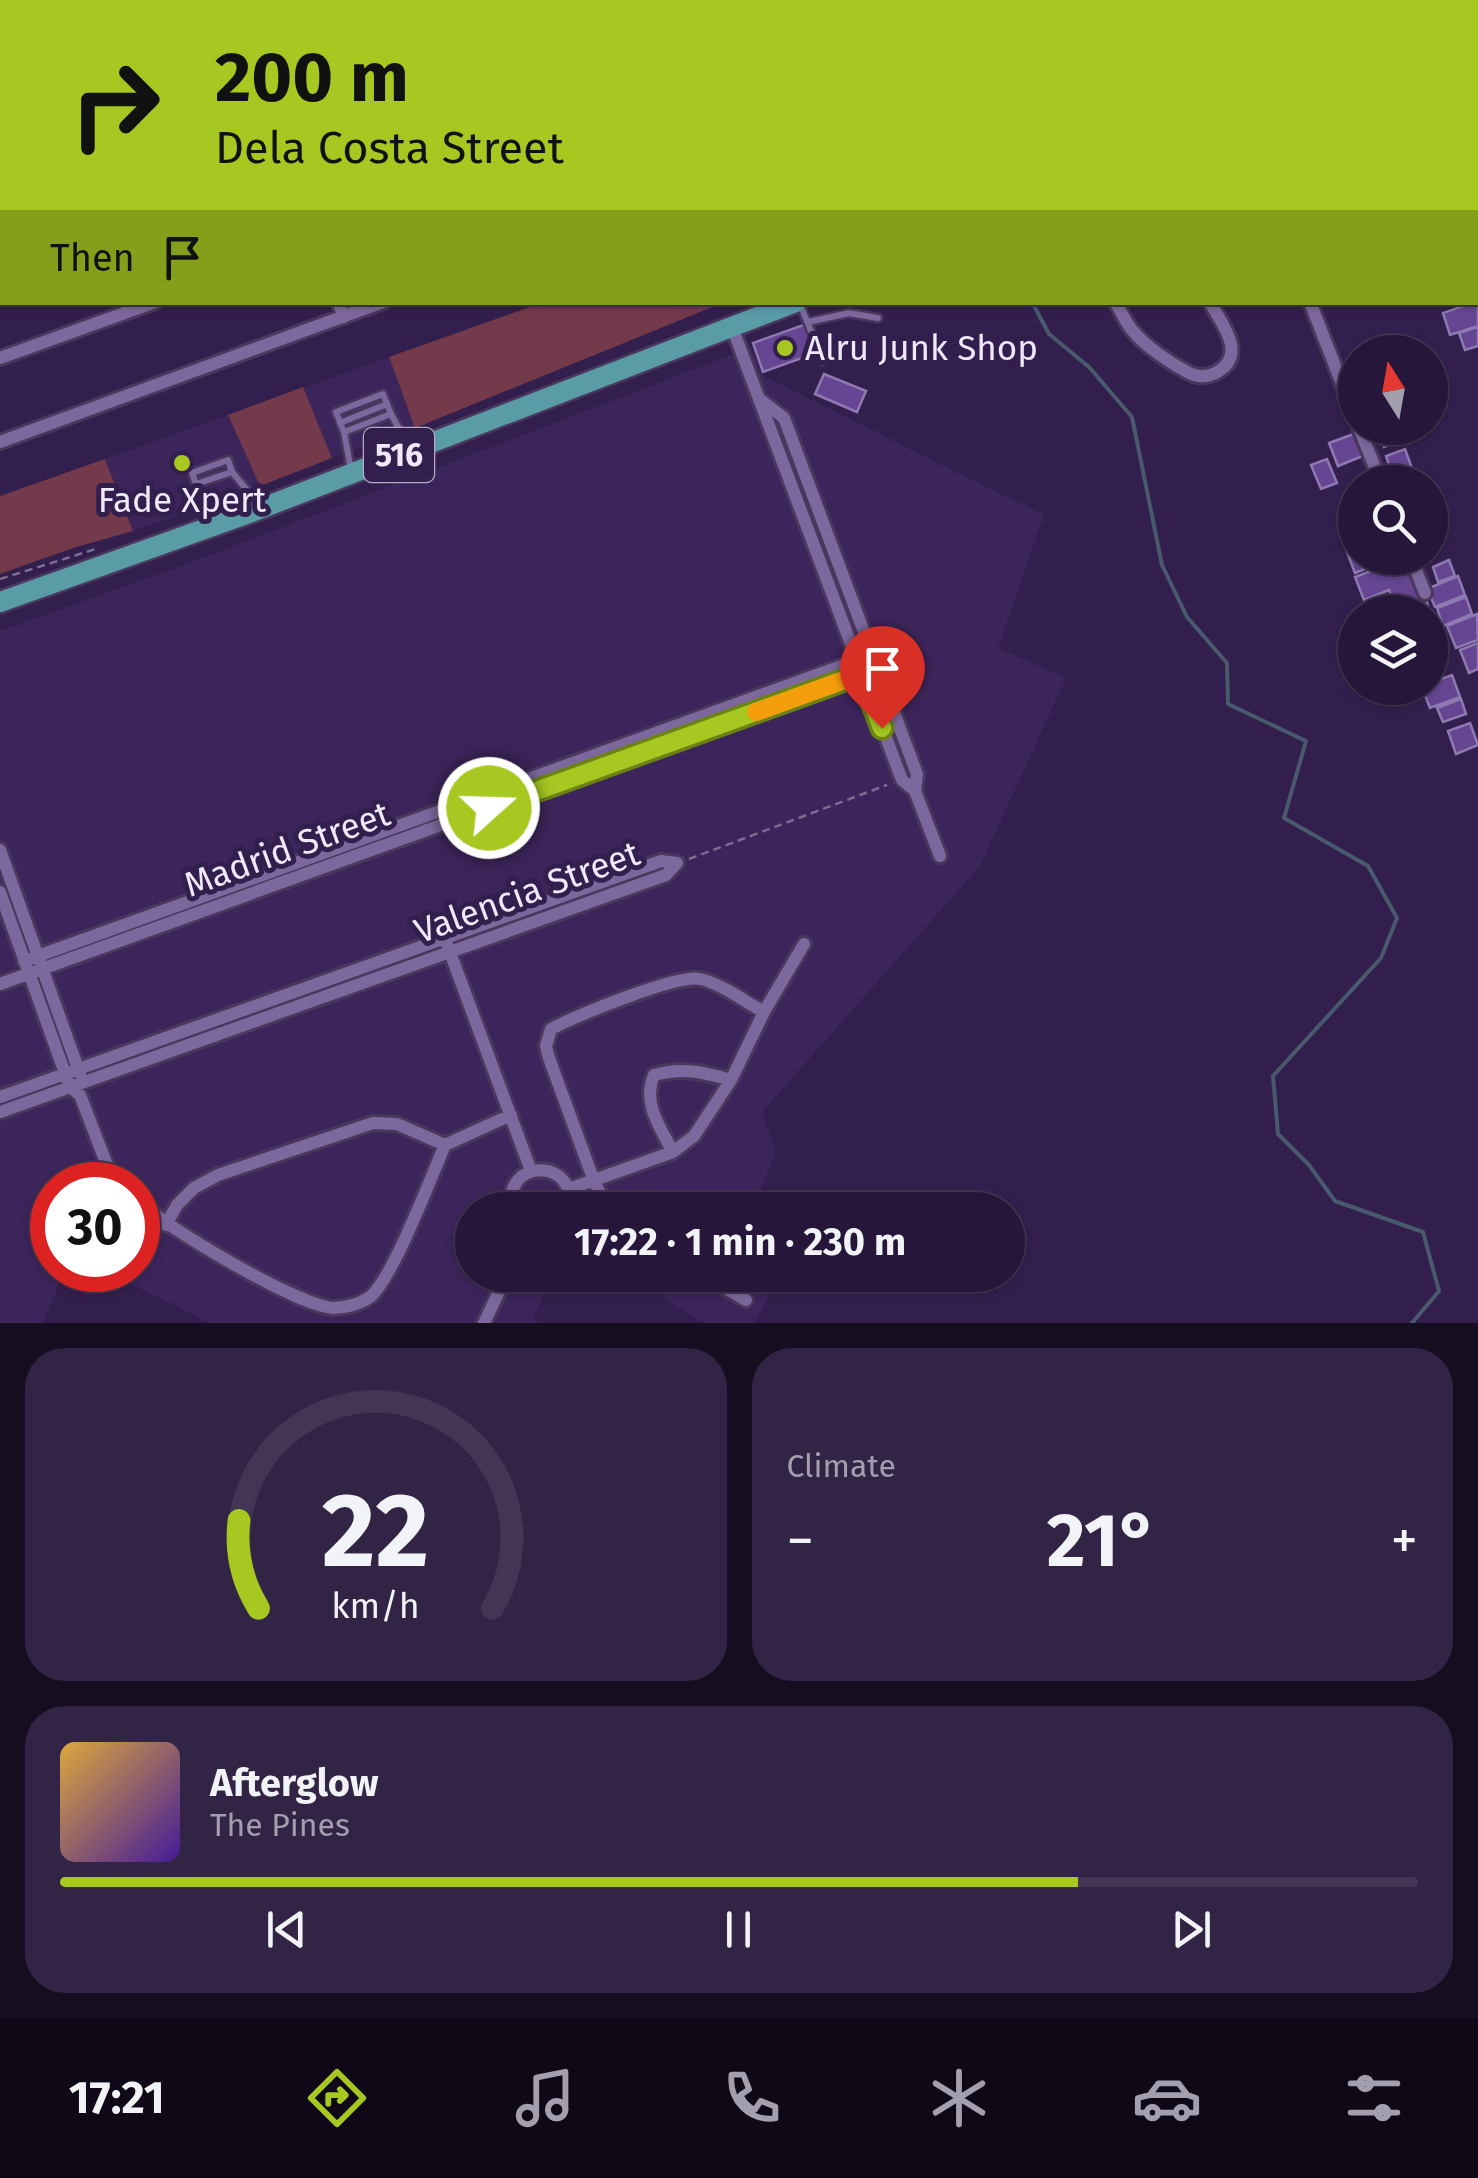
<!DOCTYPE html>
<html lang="en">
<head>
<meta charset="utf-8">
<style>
	body { margin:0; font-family:"Fira Sans",sans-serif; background:#322445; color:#f1f3f6; height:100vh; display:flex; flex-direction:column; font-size:38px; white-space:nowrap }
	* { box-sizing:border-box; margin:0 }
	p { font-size:32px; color:#a49faf }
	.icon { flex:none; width:55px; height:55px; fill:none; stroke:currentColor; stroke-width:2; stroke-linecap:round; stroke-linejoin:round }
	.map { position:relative; height:1323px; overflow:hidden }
	.details { display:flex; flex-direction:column; gap:25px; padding:25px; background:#150d20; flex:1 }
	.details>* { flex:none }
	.guide { position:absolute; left:0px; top:0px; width:1480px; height:305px; box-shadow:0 2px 8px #0004,0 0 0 2px #423654; background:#a6c821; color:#111; overflow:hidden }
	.needle { width:65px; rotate:349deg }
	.controls { position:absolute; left:1338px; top:335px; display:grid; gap:20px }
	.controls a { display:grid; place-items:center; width:110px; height:110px; border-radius:50%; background:#26173a; box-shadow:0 2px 8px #0004,0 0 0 2px #423654; font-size:50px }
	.speed { position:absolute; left:30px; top:1162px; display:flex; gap:20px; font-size:50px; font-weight:700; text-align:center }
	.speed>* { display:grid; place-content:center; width:130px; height:130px; border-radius:50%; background:#26173a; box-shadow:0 2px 8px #0004,0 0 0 2px #423654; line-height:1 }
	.speed .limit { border:15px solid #d22; background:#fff; color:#111 }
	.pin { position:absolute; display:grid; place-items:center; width:85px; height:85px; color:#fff; margin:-102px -42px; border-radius:50% 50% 50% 0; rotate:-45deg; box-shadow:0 0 10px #0007 }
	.pin .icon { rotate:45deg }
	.me { position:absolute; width:110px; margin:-55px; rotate:70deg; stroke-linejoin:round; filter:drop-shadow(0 0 8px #0008) }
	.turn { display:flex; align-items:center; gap:35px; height:210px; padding:0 50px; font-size:45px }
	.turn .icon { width:130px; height:130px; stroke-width:2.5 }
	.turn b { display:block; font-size:70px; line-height:85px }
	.then { display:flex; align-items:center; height:95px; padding:0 50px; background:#0003; gap:20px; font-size:38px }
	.big { font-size:75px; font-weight:700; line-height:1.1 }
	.details .tile { flex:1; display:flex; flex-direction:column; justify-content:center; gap:15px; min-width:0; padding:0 35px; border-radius:40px; background:#322445 }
	.details .dial { align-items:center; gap:0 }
	.dial svg { height:260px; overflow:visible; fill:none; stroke:#423654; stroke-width:7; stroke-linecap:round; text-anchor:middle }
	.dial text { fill:#f1f3f6; stroke:none }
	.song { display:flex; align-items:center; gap:30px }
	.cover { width:120px; height:120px; border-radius:15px; background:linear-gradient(135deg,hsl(40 70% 55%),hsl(260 70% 35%)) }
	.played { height:10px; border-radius:5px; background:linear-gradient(90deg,#a6c821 75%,#423654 75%) }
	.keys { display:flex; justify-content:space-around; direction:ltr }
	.heat { display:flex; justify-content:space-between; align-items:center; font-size:55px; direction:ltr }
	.details .tiles { flex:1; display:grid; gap:25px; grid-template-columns:1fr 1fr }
	.tile:last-child { grid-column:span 2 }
	.trip { position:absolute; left:455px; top:1192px; width:570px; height:100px; border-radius:50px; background:#26173a; box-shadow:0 2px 8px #0004,0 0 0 2px #423654; font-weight:700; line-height:100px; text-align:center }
	.menu { display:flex; height:160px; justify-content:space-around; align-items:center; background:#0f0917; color:#a49faf }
	.menu .icon { width:70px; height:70px }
	.menu .current { color:#a6c821 }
	.menu b { font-size:45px; color:#f1f3f6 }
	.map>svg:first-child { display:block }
</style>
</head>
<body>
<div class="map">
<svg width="1478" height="1323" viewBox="0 0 1478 1323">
	<rect width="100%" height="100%" fill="#331f4d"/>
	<path fill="#3c255a" d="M752 347 763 376 1044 515 998 648 1066 678 980 866 762 1112 776 1152 752 1210H472V1275H554L533 1318 541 1323H210L102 1270H138V1185H52V1270H65L43 1323H0V631L184 565Z
		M389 357 415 428 332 458 303 388Z
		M228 415 260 486 133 531 105 459Z
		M625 1275H757L770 1294 754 1323H704Z"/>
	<path fill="#733a4b" d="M541 303V302L722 303 415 428 389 357Z
		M303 387 332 458 260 486 228 415Z
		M105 459 133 531 73 548 0 574V496Z"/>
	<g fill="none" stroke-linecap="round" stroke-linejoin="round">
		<path stroke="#485a6c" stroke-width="4" d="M282 0 319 2
			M1032 302 1049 334 1089 367 1132 417 1162 565 1187 617 1227 663 1228 704 1306 741 1284 818 1368 866 1397 918 1381 958 1273 1076 1278 1134 1309 1165 1335 1201 1423 1232 1439 1291 1412 1323"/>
	</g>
	<path fill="#664593" stroke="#8e7ab0" stroke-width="2.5" d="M1478 301V326L1450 335 1443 313Z
		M806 324 816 353 763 372 753 343Z
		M1478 327V346L1465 350 1459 333Z
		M824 374 866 391 857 412 815 394Z
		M1377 428H1401L1405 440 1384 447Z
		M1356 433 1365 455 1338 466 1329 443Z
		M1405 449 1413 471 1393 478 1386 456Z
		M1327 459 1337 483 1321 489 1311 465Z
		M1355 549V558H1372L1375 565 1355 573 1347 552Z
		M1405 558H1410L1428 605 1410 612H1397L1389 590 1364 600 1355 577Z
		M1449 560 1455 576 1438 582 1433 567Z
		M1458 576 1465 595 1435 607 1427 589Z
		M1466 597 1472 614 1443 626 1437 608Z
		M1477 614 1478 640 1456 648 1447 626Z
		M1436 631 1446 658 1430 665V633Z
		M1478 643V669L1469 673 1460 650Z
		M1452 675 1460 697 1430 708 1422 688H1430V683Z
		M1461 699 1466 714 1443 722 1437 708Z
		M1470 723 1478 745 1456 754 1448 731Z"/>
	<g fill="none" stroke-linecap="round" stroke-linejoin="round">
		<g stroke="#4a375d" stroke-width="11">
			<path id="lane" d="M1448 0 1449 2
				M1478 16V15
				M800 304 823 361
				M808 322 849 313 878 318
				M383 394 391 414 344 432 336 412Z
				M391 414 410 449
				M340 423 387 404
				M344 432 351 470
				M228 460 232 472 196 484 192 473Z
				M232 472 258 503
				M196 484 207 527"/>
		</g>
		<g stroke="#4a375d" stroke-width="18">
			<path id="street" d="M96 0 100 2
				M1189 0 1190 2
				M65 2 72 0
				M0 26 2 25
				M0 113 2 112
				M0 190 2 189
				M0 273 2 272
				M338 302 344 317
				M1115 302C1121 311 1125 321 1132 330 1145 346 1170 363 1189 373 1199 378 1209 377 1219 371 1247 353 1221 323 1210 302
				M1310 302 1355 417
				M732 327 902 780 915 791 940 856
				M0 358 155 302
				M762 401 784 418 917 774 915 791
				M1359 428 1381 482
				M0 442 383 302
				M1411 558 1425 593
				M0 850 80 1074
				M0 892 70 1087 80 1095 107 1165 122 1185
				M447 944 531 1171
				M24 961 872 655
				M0 984 877 668
				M0 1097 661 861 677 863
				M0 1112 666 875 677 863
				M673 1152C660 1127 642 1103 654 1075 683 1067 703 1072 731 1080
				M569 1189 673 1152 694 1136 731 1080 764 1012 804 944
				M138 1201C167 1228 296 1305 333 1308 345 1308 360 1304 370 1297 393 1278 431 1177 445 1145L511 1115
				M513 1210C500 1157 581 1157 568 1210
				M608 1210 594 1181 549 1058 546 1046 551 1029C576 1016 677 974 700 979 722 984 744 1001 764 1012
				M166 1225 177 1205 194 1188 218 1175 373 1123 397 1124 445 1145
				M703 1275 746 1300
				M484 1323 507 1275"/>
		</g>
		<g stroke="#4a375d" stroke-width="25">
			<path id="primary" d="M1390 0 1391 2
				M1427 0V2
				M1478 151V152
				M1478 198V199
				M0 602 252 512 796 302"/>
		</g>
		<g stroke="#4a375d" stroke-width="28">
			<path id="highway" d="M1409 0 1410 2
				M1478 127V128
				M1478 227V229"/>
		</g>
		<path stroke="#7c6d91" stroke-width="2.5" stroke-dasharray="8 5" stroke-linecap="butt" d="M1478 75V74
			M0 579 99 548
			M689 859 887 785"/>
		<use href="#lane" stroke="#7d689d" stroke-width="6"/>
		<use href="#street" stroke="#7d689d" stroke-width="12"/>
		<use href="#primary" stroke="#599ca6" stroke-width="20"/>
		<use href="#highway" stroke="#41beac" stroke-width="22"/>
	</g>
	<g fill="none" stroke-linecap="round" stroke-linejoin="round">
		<g stroke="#6c8215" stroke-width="25">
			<path id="route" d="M489 808 861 674 882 728"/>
		</g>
		<use href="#route" stroke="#a6c821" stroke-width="18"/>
		<path stroke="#f59e0b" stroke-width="18" d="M756 712 841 681"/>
	</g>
	<g fill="#a6c821" stroke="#331f4d" stroke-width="4">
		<circle cx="785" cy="348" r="10"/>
		<circle cx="182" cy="463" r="10"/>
	</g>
	<g text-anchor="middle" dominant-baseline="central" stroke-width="10" stroke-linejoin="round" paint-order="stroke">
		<rect fill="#331f4d" stroke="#b7acc7" stroke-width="2.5" x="364" y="428" width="70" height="54" rx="8"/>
		<g font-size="32" font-weight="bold" fill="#efe9fb">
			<text x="399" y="455">516</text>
		</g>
		<g font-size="35" fill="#efe9fb" stroke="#331f4d" text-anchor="start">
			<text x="805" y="348">Alru Junk Shop</text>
			<text x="182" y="500" text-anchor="middle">Fade Xpert</text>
		</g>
		<g font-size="35" fill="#efe9fb" stroke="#331f4d">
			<text transform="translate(287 849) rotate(-20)">Madrid Street</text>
			<text transform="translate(527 892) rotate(-20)">Valencia Street</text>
		</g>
	</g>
</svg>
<div class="controls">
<a><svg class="needle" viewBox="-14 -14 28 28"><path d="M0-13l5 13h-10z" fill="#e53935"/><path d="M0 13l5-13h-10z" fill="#a49faf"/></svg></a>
<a><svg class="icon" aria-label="search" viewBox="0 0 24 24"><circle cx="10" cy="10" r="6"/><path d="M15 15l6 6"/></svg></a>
<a><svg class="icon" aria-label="layers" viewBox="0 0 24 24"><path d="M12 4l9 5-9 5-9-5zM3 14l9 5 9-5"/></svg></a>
</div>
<div class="speed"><div class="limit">30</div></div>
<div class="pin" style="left:882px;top:728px;background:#d93025"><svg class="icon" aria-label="arrive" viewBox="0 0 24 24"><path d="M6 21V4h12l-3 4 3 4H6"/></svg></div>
<svg class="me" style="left:489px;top:808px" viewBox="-20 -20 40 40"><circle r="17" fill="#a6c821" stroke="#fff" stroke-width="3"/><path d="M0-11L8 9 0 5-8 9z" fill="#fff"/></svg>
<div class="trip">17:22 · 1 min · 230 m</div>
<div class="guide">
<div class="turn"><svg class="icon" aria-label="right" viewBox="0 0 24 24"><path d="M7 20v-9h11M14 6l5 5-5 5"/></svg><div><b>200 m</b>Dela Costa Street</div></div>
<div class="then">Then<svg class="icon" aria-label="arrive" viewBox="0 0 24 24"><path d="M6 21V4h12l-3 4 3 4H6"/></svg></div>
</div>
</div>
<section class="details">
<div class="tiles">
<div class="tile dial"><svg viewBox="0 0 100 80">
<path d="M14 69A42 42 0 1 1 86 69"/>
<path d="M14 69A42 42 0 0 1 8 42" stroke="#a6c821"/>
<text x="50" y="56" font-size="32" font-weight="700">22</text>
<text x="50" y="72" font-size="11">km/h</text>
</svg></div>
<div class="tile"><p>Climate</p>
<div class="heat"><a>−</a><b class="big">21°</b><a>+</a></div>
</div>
<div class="tile">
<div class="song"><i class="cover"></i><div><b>Afterglow</b><p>The Pines</p></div></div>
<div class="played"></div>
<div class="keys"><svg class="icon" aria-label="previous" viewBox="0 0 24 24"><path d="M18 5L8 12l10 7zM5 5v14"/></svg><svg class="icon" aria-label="pause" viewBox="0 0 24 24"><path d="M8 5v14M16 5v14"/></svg><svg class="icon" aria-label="next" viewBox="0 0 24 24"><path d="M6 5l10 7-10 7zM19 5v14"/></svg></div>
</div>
</div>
</section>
<nav class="menu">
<b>17:21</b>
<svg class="icon current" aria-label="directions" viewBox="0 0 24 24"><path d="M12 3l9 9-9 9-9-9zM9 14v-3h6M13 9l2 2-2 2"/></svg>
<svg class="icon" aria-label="music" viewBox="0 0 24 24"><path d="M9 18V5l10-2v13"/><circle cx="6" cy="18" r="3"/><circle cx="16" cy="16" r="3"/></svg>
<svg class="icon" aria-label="phone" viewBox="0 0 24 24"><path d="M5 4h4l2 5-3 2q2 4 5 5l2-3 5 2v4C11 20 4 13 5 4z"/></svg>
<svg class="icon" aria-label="climate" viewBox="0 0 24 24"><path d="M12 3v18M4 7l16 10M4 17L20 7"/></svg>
<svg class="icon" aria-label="car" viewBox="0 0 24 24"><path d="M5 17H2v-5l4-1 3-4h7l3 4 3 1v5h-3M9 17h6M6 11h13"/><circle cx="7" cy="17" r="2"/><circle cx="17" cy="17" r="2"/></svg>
<svg class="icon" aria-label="filters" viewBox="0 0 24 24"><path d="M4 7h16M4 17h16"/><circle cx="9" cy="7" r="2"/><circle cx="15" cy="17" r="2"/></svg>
</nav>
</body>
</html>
